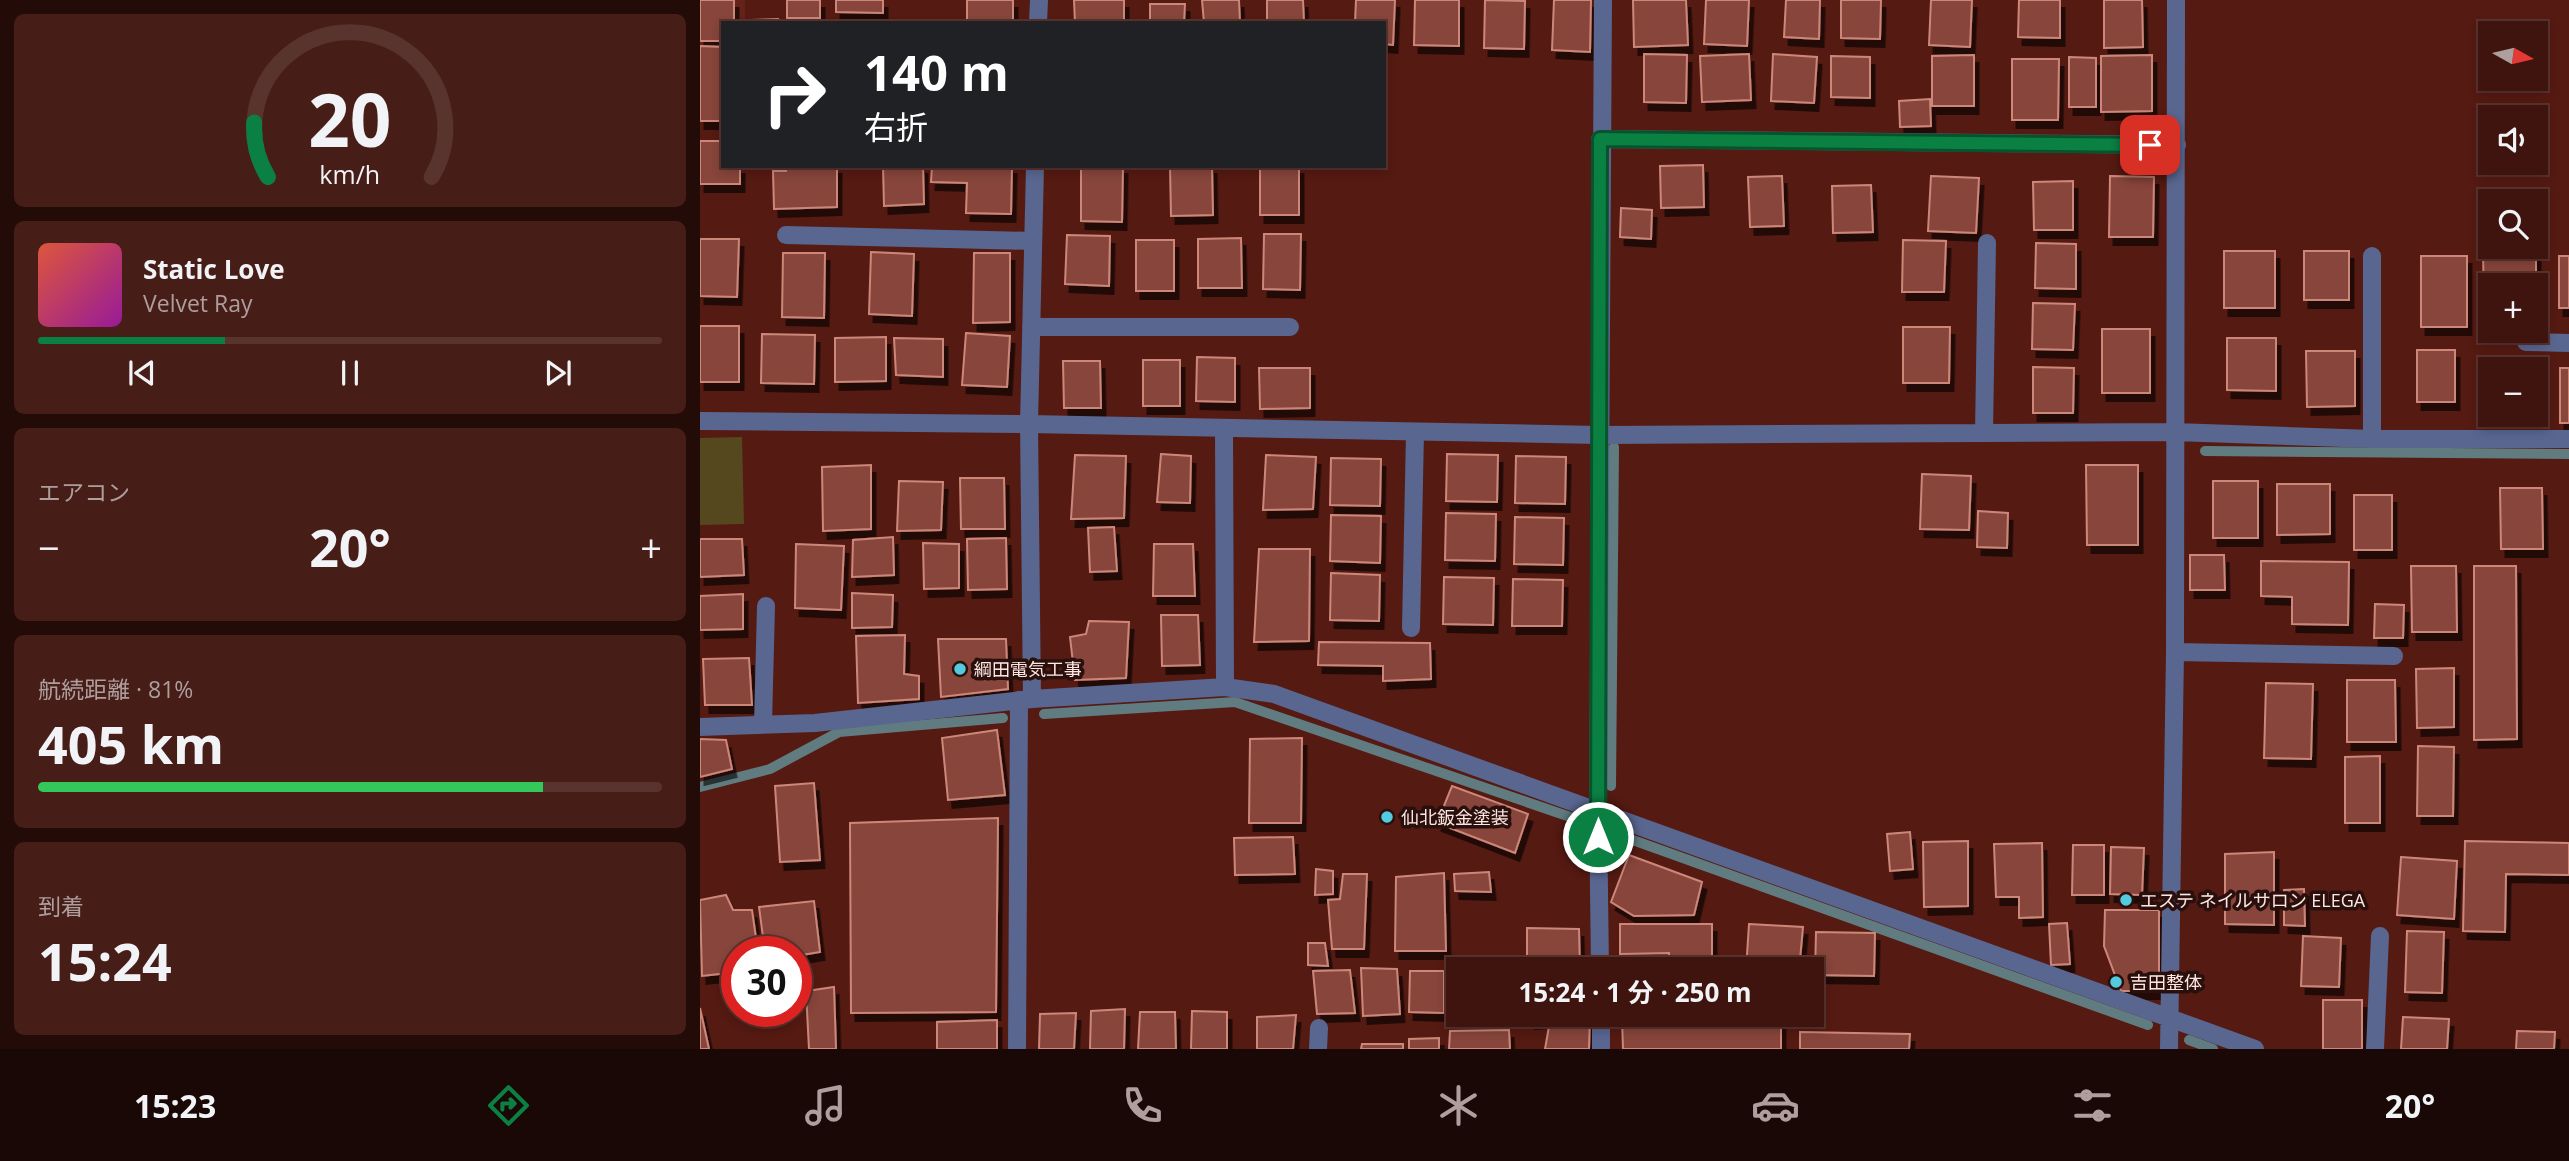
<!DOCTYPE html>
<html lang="ja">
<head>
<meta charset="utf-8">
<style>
	body { margin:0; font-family:"Open Sans","Noto Sans JP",sans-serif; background:#471d17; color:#f1f3f6; height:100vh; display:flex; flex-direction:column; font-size:26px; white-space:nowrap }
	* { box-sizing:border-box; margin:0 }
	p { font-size:23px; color:#ae9e9e }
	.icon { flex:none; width:38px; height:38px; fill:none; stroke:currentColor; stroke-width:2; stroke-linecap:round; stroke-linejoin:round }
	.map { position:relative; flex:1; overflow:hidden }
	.drawer { display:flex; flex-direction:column; gap:14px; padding:14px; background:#230b08; width:700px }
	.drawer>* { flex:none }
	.banner { position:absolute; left:21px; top:21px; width:665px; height:147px; border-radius:0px; box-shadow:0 4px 10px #0003,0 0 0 2px #59332e; background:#202124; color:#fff; overflow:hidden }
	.needle { width:46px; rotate:98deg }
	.fabs { position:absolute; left:1778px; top:21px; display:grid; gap:14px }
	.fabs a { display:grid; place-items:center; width:70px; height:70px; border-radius:0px; background:#40140e; box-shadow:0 4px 10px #0003,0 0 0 2px #59332e; font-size:35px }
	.speed { position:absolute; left:21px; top:936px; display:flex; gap:14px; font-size:35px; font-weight:700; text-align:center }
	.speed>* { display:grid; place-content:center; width:91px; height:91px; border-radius:50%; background:#40140e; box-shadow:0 4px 10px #0003,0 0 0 2px #59332e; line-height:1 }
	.speed .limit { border:10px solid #d22; background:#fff; color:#111 }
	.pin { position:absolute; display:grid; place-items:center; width:60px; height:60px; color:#fff; margin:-30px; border-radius:14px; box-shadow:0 4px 10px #0006 }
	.me { position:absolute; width:77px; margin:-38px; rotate:0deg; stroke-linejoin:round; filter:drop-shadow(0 0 5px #0008) }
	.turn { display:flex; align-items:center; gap:24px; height:147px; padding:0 28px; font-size:32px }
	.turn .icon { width:91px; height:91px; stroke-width:2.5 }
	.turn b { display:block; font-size:49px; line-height:60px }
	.big { font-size:52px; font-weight:700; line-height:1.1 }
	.drawer .card { flex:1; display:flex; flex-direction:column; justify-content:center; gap:10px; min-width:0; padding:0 24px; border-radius:10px; background:#471d17 }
	.drawer .dial { align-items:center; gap:0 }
	.dial svg { height:182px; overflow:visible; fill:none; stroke:#59332e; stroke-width:7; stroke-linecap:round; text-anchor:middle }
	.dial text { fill:#f1f3f6; stroke:none }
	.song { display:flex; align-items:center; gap:21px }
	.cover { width:84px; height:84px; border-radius:10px; background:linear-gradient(135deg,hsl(10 70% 55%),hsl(300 70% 35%)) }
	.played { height:7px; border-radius:4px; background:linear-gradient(90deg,#0b8043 30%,#59332e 30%) }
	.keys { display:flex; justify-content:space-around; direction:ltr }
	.heat { display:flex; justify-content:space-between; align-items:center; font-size:38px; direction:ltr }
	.charge { height:10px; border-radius:5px; background:linear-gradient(90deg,#34c759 81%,#59332e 0) }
	.trip { position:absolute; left:746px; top:957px; width:378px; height:70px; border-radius:0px; background:#40140e; box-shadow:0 4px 10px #0003,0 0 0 2px #59332e; font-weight:700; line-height:70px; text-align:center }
	.menu { display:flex; height:112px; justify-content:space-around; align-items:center; background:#1a0806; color:#ae9e9e }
	.menu .icon { width:49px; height:49px }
	.menu .selected { color:#0b8043 }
	.menu b { font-size:32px; color:#f1f3f6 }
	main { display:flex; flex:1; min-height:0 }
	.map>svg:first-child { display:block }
</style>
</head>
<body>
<main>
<section class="drawer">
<div class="card dial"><svg viewBox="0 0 100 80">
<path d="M14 69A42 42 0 1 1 86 69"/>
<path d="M14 69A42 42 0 0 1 8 45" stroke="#0b8043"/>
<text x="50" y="56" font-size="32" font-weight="700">20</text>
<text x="50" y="72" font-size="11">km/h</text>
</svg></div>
<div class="card">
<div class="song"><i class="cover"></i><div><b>Static Love</b><p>Velvet Ray</p></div></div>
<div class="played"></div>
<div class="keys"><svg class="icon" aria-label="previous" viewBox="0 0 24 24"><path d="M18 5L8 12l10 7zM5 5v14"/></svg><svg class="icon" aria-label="pause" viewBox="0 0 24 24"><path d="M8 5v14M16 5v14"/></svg><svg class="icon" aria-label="next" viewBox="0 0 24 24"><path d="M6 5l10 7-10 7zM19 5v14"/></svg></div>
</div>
<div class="card"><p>エアコン</p>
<div class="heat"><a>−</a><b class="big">20°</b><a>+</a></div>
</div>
<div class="card"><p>航続距離 · 81%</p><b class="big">405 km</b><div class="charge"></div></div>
<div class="card"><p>到着</p><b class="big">15:24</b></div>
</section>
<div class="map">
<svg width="1869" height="1049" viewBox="0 0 1869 1049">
	<defs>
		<filter id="shadow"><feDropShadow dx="4.5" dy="8" stdDeviation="0" flood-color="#0009"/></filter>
	</defs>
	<rect width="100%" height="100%" fill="#551a12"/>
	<path fill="#642219" d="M0 0H45V23H23V47L0 46Z"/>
	<path fill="#56481e" d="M42 437 44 524 0 525V438Z"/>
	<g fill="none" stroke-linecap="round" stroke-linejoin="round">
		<path stroke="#607c81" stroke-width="10" d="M1505 451 1869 454
			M344 714 535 702 879 820
			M911 786 914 447
			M0 787 70 769 139 732 303 718
			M916 834 1448 1025
			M1489 1040 1513 1049"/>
	</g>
	<path fill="#87453a" stroke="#cd877a" stroke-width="2" fill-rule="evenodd" filter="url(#shadow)" d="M0 0H34V23H23V41H0Z
		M87 0H120V18H87Z
		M136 0H183V13L136 12Z
		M267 0H313V23H267Z
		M374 0H424V23H375Z
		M502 0H539L540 23H504Z
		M567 0H603L604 23H567Z
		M656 0H695L693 45 684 44V23H655Z
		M715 0H759V46L714 45Z
		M785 0 825 1 824 49 784 48Z
		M854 0H891L890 52 852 50Z
		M933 0H986L988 45 934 47Z
		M1006 0H1049L1047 46 1004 44Z
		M1086 0H1120L1119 39 1084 37Z
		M1141 0H1181L1180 39 1141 38Z
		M1231 0H1272L1270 47 1229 45Z
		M1319 0H1360V38L1318 37Z
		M1404 0H1442L1443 47 1404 48Z
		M450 4H485L484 23H450Z
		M78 19V23H52V20Z
		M0 46 23 47V121H0Z
		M944 54 987 55 986 103 944 102Z
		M1049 54 1051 100 1002 102 1000 56Z
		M1073 54 1117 57 1114 103 1071 101Z
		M1274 55V106H1232V56Z
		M1452 55V111L1401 112V56Z
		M1131 56 1170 57V98L1131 97Z
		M1369 57 1396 58V107H1369Z
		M1312 59H1359L1358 120H1312Z
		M1230 99 1231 126 1200 127 1199 101Z
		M0 141H23V166H40V184H0Z
		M1003 165 1004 207 961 208 960 166Z
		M86 166H137V207L74 209 73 171H86Z
		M183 166H223L224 204 184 206Z
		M232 166H312L311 214 266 213 267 183 231 182Z
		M381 166H423L422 222 381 221Z
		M470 166H512L513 215 471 216Z
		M560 166H599V215H560Z
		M1082 176 1084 226 1050 227 1048 177Z
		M1231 176 1279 178 1276 233 1228 231Z
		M1410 176 1454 177 1453 237H1409Z
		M1373 181V230H1334L1333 182Z
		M1171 185 1173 232 1133 233 1132 186Z
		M921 208 952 210 951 239 920 237Z
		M564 234H601L600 290 563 289Z
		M367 235 410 236 409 286 365 284Z
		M541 238 542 288H498V239Z
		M0 239H39L37 297 0 296Z
		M436 240H474V291H436Z
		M1203 240 1246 241 1244 292H1202Z
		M1336 243 1376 244V289L1335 288Z
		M1836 249V285H1790V308H1784L1783 250Z
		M1524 251H1575V308H1524Z
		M1604 251H1649V300H1604Z
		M171 252 214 254 212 316 169 314Z
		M83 253H125L124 318 82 317Z
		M274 253H310V322L273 323Z
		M1721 256H1767V327H1721Z
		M1859 256H1869V308H1859Z
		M1333 303 1375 304 1373 350 1332 349Z
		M0 326H39V382H0Z
		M1203 327H1250L1249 383H1203Z
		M1402 329H1450V393H1402Z
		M266 333 310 336 307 387 262 385Z
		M62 334 115 335 114 384 61 383Z
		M186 337V381L135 382V338Z
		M194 338 243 339V377L196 375Z
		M1527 338H1576V391L1527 390Z
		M1717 350H1755V402H1717Z
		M1606 351H1655V406L1607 407Z
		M497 357 535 358V402L496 401Z
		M443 360H480V406H443Z
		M363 361H400L401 408H364Z
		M1839 366 1841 418 1790 419 1788 367ZM1790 369H1836V415H1790Z
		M1333 367 1374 368 1373 413H1333Z
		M559 368H610V408L560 409Z
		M1860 368H1869V423H1860Z
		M461 454 491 456 490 503 457 502Z
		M747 454 798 455 797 502 746 501Z
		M375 455 426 456 424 518 371 519Z
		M566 455 616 457 613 509 563 510Z
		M816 456 866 457 865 504 815 503Z
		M631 458 681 459 680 506 630 505Z
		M171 465V529L123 531 122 467Z
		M1386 465H1438V545H1387Z
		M1222 474 1271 476 1269 530 1220 529Z
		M260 478H304L305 529H261Z
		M199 481 243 482 241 530 197 531Z
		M1513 481H1558V538H1513Z
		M1577 484H1630V534L1577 535Z
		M1800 488H1842L1843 549H1801Z
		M1654 495H1692V550H1654Z
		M1278 511 1308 513 1307 548 1277 547Z
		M746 513 796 514 795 561 745 560Z
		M631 515 681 516 680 563 630 561Z
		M815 517 864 518 863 565 814 564Z
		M414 527 417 571 390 572 388 528Z
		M193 537 194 575 152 577 153 540Z
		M306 538 307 589 268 590 267 539Z
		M0 539H42L44 575 0 577Z
		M223 543 259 544V588L224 589Z
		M96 544 144 546 141 610 95 608Z
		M454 544H493L495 596H453Z
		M559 549H610L609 641 554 642Z
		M1490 555H1524L1525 590H1490Z
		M1561 561 1649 562 1648 625 1592 624V597L1561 596Z
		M1711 566H1756L1757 632H1712Z
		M1774 566H1816L1817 739 1774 740Z
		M631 573 680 575 679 621 630 620Z
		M744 577 794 578 793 625 743 624Z
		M813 579 863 580 862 626H812Z
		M152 593 193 595 192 627 152 628Z
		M43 594V629L0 630V596Z
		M1675 604 1704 605 1703 638H1674Z
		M461 615H498L500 665 462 666Z
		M389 621 429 622 426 678 375 680 370 637 386 634Z
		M205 635 204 674 219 676V699L158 703 156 636Z
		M238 639H306L308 689 241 697Z
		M619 642 730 643 731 679 683 681V666L618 665Z
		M49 658 52 705H5L3 659Z
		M1754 668V727L1717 728 1716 669Z
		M1647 680H1695L1696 742H1647Z
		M1566 683 1613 684 1611 759 1564 758Z
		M297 730 305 795 248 800 242 738Z
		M602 738 601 823H549L550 739Z
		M0 739 26 740 32 769 0 777Z
		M1718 746 1754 747 1753 816H1717Z
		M1680 756V823H1645V757Z
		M114 783 120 860 80 862 75 786Z
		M752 786 828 814 815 853 737 823Z
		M298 818 296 1012 151 1013 150 823Z
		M1210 832 1213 869 1190 871 1187 834Z
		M593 837 595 874 535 875 534 838Z
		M1268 841V906L1224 907 1223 842Z
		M1765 841 1869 843V875L1806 874 1805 932 1763 931Z
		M1342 843 1343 917 1319 918V897H1296L1294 844Z
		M1373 845H1404V895H1372Z
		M1411 847 1444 848 1442 895 1410 894Z
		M1574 852V925L1525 924V854Z
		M929 855 1002 882 994 915 934 916 911 902Z
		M1701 857 1757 861 1754 919 1697 915Z
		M616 869 633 871V894L615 895Z
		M789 872 791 892 755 891 754 874Z
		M744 873 746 951H695L696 877Z
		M643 874H667L664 949H632L628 900 640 899Z
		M1604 889 1605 926 1584 925V890Z
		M26 895 33 910H52L58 952H37V972L2 976 0 900Z
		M114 901 120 952 96 956V952H65L59 907Z
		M1405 910H1459V991H1421L1404 946Z
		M1367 923 1370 964 1351 965 1349 924Z
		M920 924H1012V970H969V953L920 954Z
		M1049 924 1103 927 1099 970H1046Z
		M827 928 879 929 880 970H827Z
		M1707 931 1744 932 1742 993 1705 992Z
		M1116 932 1175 933 1174 976 1115 975Z
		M1603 936 1641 938 1639 987 1601 986Z
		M608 943H625L628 966 608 965Z
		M661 968 697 969 700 1014 663 1016Z
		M650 970 655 1013 617 1014 613 971Z
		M710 971H744V1013L709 1012Z
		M134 987 136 1049H109L106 991Z
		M1623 1000H1662V1049H1623Z
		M0 1008 9 1049H0Z
		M425 1009 424 1049H390L391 1011Z
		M492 1011 527 1012V1049H491Z
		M440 1012H475L476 1049H438Z
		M376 1013 374 1049H339L340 1014Z
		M596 1015 593 1049H557V1017Z
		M829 1015H846V1020L830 1021Z
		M851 1015H890L889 1049H845Z
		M1703 1017 1749 1019 1747 1049H1701Z
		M922 1019 1081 1020V1049H923Z
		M297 1020V1049H237V1022Z
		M809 1030 810 1049H749L750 1031Z
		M1817 1031 1855 1032 1854 1049H1816Z
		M1100 1032 1210 1034 1209 1049H1100Z
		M739 1038V1049H709V1039Z
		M662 1044H703V1049H661Z"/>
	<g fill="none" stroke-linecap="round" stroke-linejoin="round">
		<path stroke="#596690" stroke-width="18" d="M86 235 333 241
			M1826 342 1869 343
			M711 628 715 432
			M63 724 66 606
			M1675 1049 1680 936"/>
		<path stroke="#596690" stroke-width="18" d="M338 23 339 0
			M900 139 1477 145
			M335 166 329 424 899 435 1476 432 1672 439H1869
			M331 327H590
			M0 421 329 424 332 699
			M524 428 525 687
			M1284 433 1287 243
			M1672 439V256
			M1475 652 1694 656
			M0 727 115 723 332 699 525 687 574 694 1555 1049
			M900 970 898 810 903 0
			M901 1015V1049
			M317 1049 319 700
			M618 1049 619 1028
			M1469 1049 1475 652 1476 0"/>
	</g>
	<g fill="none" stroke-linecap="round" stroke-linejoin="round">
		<g stroke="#07532c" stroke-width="18">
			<path id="route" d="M898 837 900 139 1450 145"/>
		</g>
		<use href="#route" stroke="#0b8043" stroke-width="12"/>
	</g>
	<g fill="#54cade" stroke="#2a100c" stroke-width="2.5">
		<circle cx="260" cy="669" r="7"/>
		<circle cx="687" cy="817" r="7"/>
		<circle cx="1426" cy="900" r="7"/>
		<circle cx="1416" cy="982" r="7"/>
	</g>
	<g text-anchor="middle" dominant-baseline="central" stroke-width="7" stroke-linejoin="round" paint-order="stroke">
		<g font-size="18" fill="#fee6e2" stroke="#2a100c" text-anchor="start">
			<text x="274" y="669">綱田電気工事</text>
			<text x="701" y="817">仙北鈑金塗装</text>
			<text x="1440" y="900">エステ ネイルサロン ELEGA</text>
			<text x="1430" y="982">吉田整体</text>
		</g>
	</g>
</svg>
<div class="fabs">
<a><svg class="needle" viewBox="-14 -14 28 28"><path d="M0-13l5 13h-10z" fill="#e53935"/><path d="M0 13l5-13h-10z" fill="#ae9e9e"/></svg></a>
<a><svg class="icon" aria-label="sound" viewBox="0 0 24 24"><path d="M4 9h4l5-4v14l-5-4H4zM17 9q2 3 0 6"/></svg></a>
<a><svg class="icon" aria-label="search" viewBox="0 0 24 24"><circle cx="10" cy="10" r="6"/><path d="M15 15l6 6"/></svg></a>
<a>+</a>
<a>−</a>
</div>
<div class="speed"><div class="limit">30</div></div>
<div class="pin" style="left:1450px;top:145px;background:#d93025"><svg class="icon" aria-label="arrive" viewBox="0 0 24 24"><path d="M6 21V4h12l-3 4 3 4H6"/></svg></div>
<svg class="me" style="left:898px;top:837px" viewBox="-20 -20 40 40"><circle r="17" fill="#0b8043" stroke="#fff" stroke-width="3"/><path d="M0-11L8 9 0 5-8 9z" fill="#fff"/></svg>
<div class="trip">15:24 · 1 分 · 250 m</div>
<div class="banner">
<div class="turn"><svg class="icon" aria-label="right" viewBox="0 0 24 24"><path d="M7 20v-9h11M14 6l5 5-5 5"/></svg><div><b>140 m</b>右折</div></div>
</div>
</div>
</main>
<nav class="menu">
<b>15:23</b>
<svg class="icon selected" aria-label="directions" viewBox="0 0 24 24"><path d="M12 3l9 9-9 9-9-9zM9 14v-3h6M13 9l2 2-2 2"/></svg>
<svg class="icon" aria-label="music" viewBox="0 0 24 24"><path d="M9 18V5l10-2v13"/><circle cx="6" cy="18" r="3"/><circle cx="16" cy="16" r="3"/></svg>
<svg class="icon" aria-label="phone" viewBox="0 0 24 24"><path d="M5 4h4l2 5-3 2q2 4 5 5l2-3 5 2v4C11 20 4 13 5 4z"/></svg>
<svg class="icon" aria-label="climate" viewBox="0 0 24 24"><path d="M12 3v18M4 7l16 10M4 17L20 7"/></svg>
<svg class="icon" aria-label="car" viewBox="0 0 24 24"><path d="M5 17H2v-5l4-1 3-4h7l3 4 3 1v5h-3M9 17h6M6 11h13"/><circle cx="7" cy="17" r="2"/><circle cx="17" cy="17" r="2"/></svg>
<svg class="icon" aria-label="filters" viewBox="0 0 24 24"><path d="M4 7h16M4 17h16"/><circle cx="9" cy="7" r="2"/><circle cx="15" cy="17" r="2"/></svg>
<b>20°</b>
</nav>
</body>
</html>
